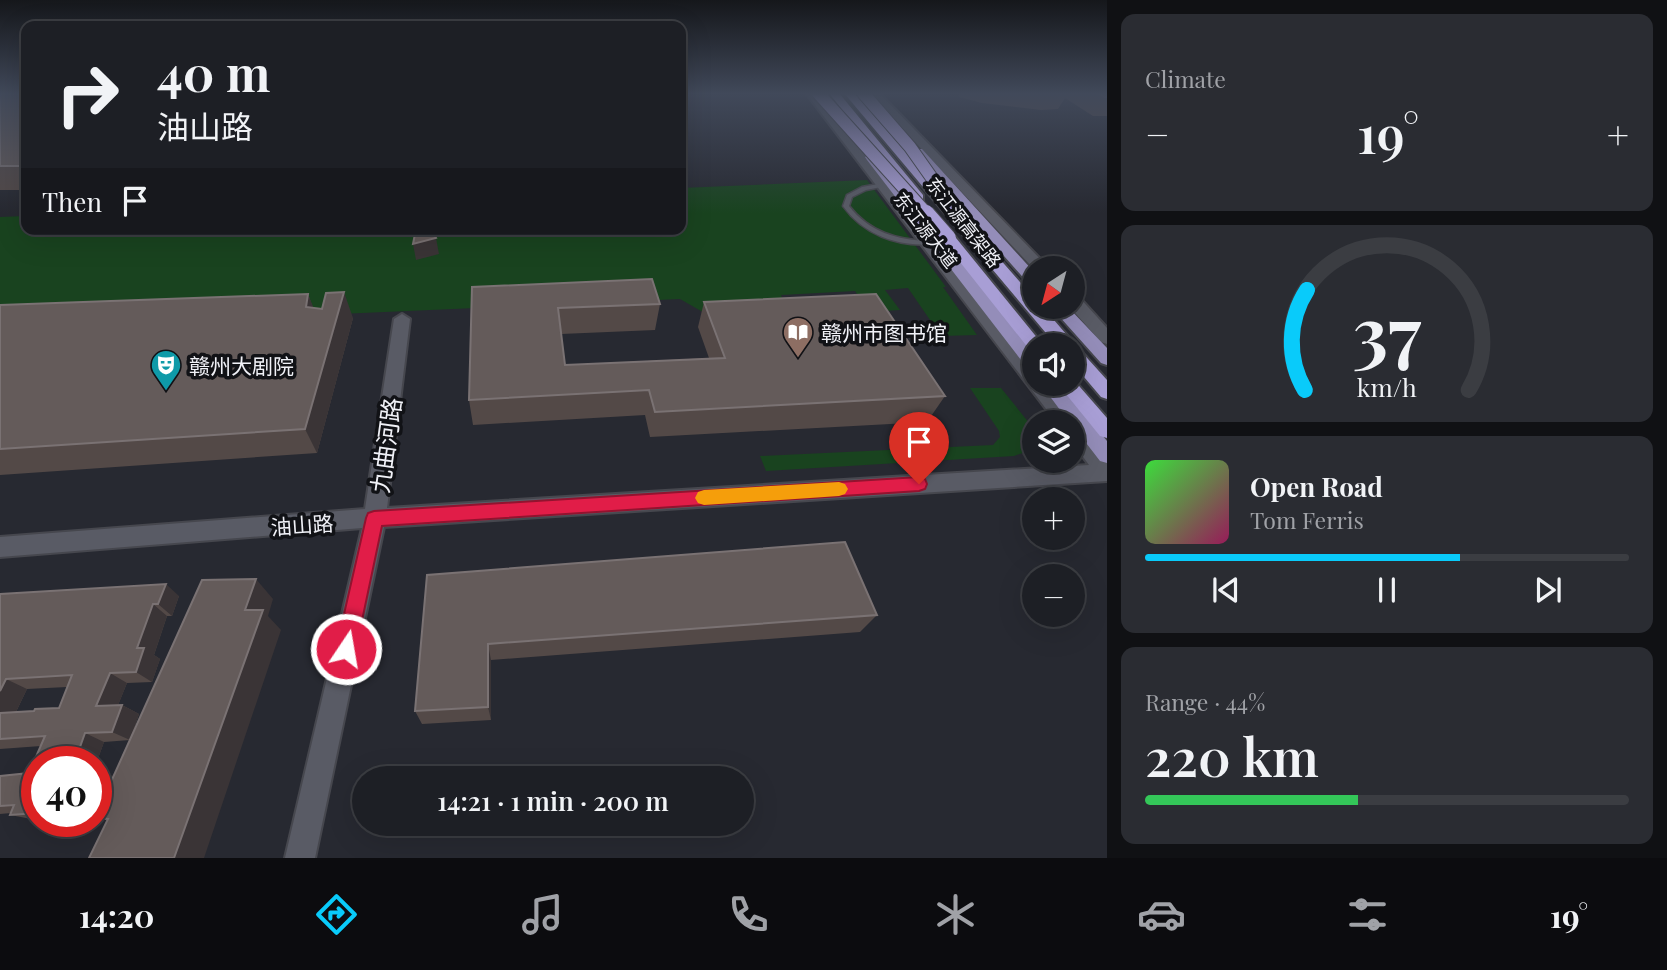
<!DOCTYPE html>
<html lang="en">
<head>
<meta charset="utf-8">
<style>
	body { margin:0; font-family:"Playfair Display","Noto Sans SC",serif; background:#2a2c32; color:#f1f3f6; height:100vh; display:flex; flex-direction:column; font-size:26px; white-space:nowrap }
	* { box-sizing:border-box; margin:0 }
	p { font-size:23px; color:#a0a2a7 }
	.icon { flex:none; width:38px; height:38px; fill:none; stroke:currentColor; stroke-width:2; stroke-linecap:round; stroke-linejoin:round }
	.map { position:relative; flex:1; overflow:hidden }
	.panel { display:flex; flex-direction:column; gap:14px; padding:14px; background:#101114; width:560px }
	.panel>* { flex:none }
	.guide { position:absolute; left:21px; top:21px; width:665px; height:214px; border-radius:14px; box-shadow:0 7px 28px #0002,0 0 0 2px #3b3d42; background:#1d1f25; color:#f1f3f6; overflow:hidden }
	.needle { width:46px; rotate:216deg }
	.tools { position:absolute; left:1022px; top:256px; display:grid; gap:14px }
	.tools a { display:grid; place-items:center; width:63px; height:63px; border-radius:50%; background:#1d1f25; box-shadow:0 7px 28px #0002,0 0 0 2px #3b3d42; font-size:35px }
	.speed { position:absolute; left:21px; top:746px; display:flex; gap:14px; font-size:35px; font-weight:700; text-align:center }
	.speed>* { display:grid; place-content:center; width:91px; height:91px; border-radius:50%; background:#1d1f25; box-shadow:0 7px 28px #0002,0 0 0 2px #3b3d42; line-height:1 }
	.speed .limit { border:10px solid #d22; background:#fff; color:#111 }
	.pin { position:absolute; display:grid; place-items:center; width:60px; height:60px; color:#fff; margin:-72px -30px; border-radius:50% 50% 50% 0; rotate:-45deg; box-shadow:0 0 7px #0007 }
	.pin .icon { rotate:45deg }
	.me { position:absolute; width:77px; margin:-38px; rotate:12deg; stroke-linejoin:round; filter:drop-shadow(0 0 5px #0008) }
	.turn { display:flex; align-items:center; gap:24px; height:147px; padding:0 21px; font-size:32px }
	.turn .icon { width:91px; height:91px; stroke-width:2.5 }
	.turn b { display:block; font-size:49px; line-height:60px }
	.then { display:flex; align-items:center; height:66px; padding:0 21px; background:#0003; gap:14px; font-size:26px }
	.big { font-size:52px; font-weight:600; line-height:1.1 }
	.panel .card { flex:1; display:flex; flex-direction:column; justify-content:center; gap:10px; min-width:0; padding:0 24px; border-radius:14px; background:#2a2c32 }
	.panel .dial { align-items:center; gap:0 }
	.dial svg { height:182px; overflow:visible; fill:none; stroke:#3b3d42; stroke-width:7; stroke-linecap:round; text-anchor:middle }
	.dial text { fill:#f1f3f6; stroke:none }
	.song { display:flex; align-items:center; gap:21px }
	.cover { width:84px; height:84px; border-radius:10px; background:linear-gradient(135deg,hsl(120 70% 55%),hsl(330 70% 35%)) }
	.played { height:7px; border-radius:4px; background:linear-gradient(90deg,#09cbfa 65%,#3b3d42 65%) }
	.keys { display:flex; justify-content:space-around; direction:ltr }
	.heat { display:flex; justify-content:space-between; align-items:center; font-size:38px; direction:ltr }
	.charge { height:10px; border-radius:5px; background:linear-gradient(90deg,#34c759 44%,#3b3d42 0) }
	.trip { position:absolute; left:352px; top:766px; width:402px; height:70px; border-radius:35px; background:#1d1f25; box-shadow:0 7px 28px #0002,0 0 0 2px #3b3d42; font-weight:600; line-height:70px; text-align:center }
	.menu { display:flex; height:112px; justify-content:space-around; align-items:center; background:#0c0c0f; color:#a0a2a7 }
	.menu .icon { width:49px; height:49px }
	.menu .on { color:#09cbfa }
	.menu b { font-size:32px; color:#f1f3f6 }
	main { display:flex; flex:1; min-height:0 }
	.map>svg:first-child { display:block }
</style>
</head>
<body>
<main>
<div class="map">
<svg width="1107" height="858" viewBox="0 0 1107 858">
	<rect width="100%" height="100%" fill="#272931"/>
	<path fill="#19431f" d="M867 180 946 287H943L977 335 941 336 908 288 885 290 900 310 869 312 855 291 781 295 790 316 715 319 680 299 0 329V217L26 216V229H681V188Z
		M970 388H1001L1034 429V449L1014 456 766 471 760 456 993 445 1000 437 999 431Z"/>
	<g fill="none" stroke-linecap="round" stroke-linejoin="round">
		<g stroke="#46474e" stroke-width="3">
			<path id="service" d="M884 183 886 184V186L866 190 852 197 849 206C869 232 897 240 929 241L932 243 931 244C897 247 863 234 843 206L847 195 862 187Z"/>
		</g>
		<g stroke="#46474e" stroke-width="4">
			<path id="tertiary" d="M806 93H816L1034 367V383H1048L1076 423 1107 458V481L384 527 315 858H285L362 528 0 557V537L365 509 394 319 402 314 410 319 387 508 1089 465 1073 443V422H1056Z
				M869 93H879L1049 268 1034 269Z
				M1073 296 1079 297 1107 328V344L1101 342 1069 306H1073Z"/>
		</g>
		<g stroke="#46474e" stroke-width="4">
			<path id="primary" d="M914 149H922L1034 272V286L1029 284 914 155Z
				M871 153 875 154 1034 353V371L1028 369 867 160 865 157Z
				M1050 306H1067L1107 348V365L1101 363Z
				M1040 383H1059L1107 441V463L1100 461 1073 426V422H1069Z"/>
		</g>
		<g stroke="#46474e" stroke-width="4">
			<path id="trunk" d="M829 93H839L923 195V201H913Z
				M844 93H854L1034 298V306H1042L1072 341 1075 345 1073 347 1079 349 1107 380V399L1101 397 1073 364V345H1056Z
				M938 221 943 222 1043 345H1034V351L1029 349 933 228V222Z
				M1073 379 1107 418V438L1100 436 1057 383H1073Z"/>
		</g>
		<use href="#service" fill="#595b65" fill-rule="evenodd"/>
		<use href="#tertiary" fill="#595b65" fill-rule="evenodd"/>
		<use href="#primary" fill="#948db9" fill-rule="evenodd"/>
		<use href="#trunk" fill="#a89ed5" fill-rule="evenodd"/>
		<g stroke="#46474e" stroke-width="14" stroke-linecap="butt">
			<path id="trunk-bridge-far1" d="M818 93 928 215
				M863 93 910 147 958 215"/>
		</g>
		<g stroke="#46474e" stroke-width="18" stroke-linecap="butt">
			<path id="trunk-bridge" d="M926 213 948 238
				M957 213 976 241"/>
		</g>
		<use href="#trunk-bridge-far1" stroke="#a89ed5" stroke-width="12"/>
		<use href="#trunk-bridge" stroke="#a89ed5" stroke-width="16"/>
	</g>
	<path fill="#534947" fill-rule="evenodd" d="M0 93H26V190H0Z
		M959 93H1107V116H1093L1065 98 1058 109 1041 110 982 103 959 97Z
		M518 229V236L464 237V231Z
		M472 287 660 304 655 330 561 334 565 365 709 358 698 327 704 302 945 396 927 422 650 437 645 415 473 425 469 400Z
		M308 294 313 308 353 318 317 453 0 475V305Z
		M427 575 877 615 860 632 491 660V720L422 724 415 711Z
		M0 594 179 596 172 616H167L154 655 160 659 152 682 127 683 118 705H122L139 714 130 740 104 742 96 764V761H37V820L10 815 11 813 0 814V776L29 773 41 746 0 749ZM67 687 59 708 34 711 16 712 27 689Z"/>
	<path fill="#3a3436" d="M436 238 439 254 416 260 413 244Z
		M344 292 353 318 317 453 305 429Z
		M308 294 318 319 306 307Z
		M256 579 273 599 268 616 281 630 204 858H174L245 610Z
		M166 584 179 596 172 616 158 604Z
		M153 604 167 616 154 655 160 659 152 682 136 672 137 648Z
		M488 644 491 660V720L488 707Z
		M110 673 127 683 114 715 96 706Z
		M6 679 27 689 11 722 0 718V691Z
		M122 705 139 714 130 740 112 732Z
		M85 733 104 742 96 764V761H75Z
		M97 770 116 777 105 807 96 805Z"/>
	<path fill="#645b5a" stroke="#7a7273" stroke-width="2" d="M0 93H26V166H0Z
		M1098 93H1107V97H1105Z
		M416 229H430L436 238 413 244Z
		M464 229H518L464 231Z
		M652 279 660 304 558 308 565 365 725 358 704 302 876 294 945 396 655 412 649 390 469 400 472 287Z
		M344 292 305 429 0 449V305L308 294 306 307 322 309 326 293Z
		M845 542 877 615 488 644V707L415 711 427 575Z
		M256 579 245 610H263L174 858H89L108 819 96 818V815L202 580Z
		M166 584 158 604H153L137 648H144L136 672 110 673 96 706 122 705 112 732 85 733 75 761H37V813L10 815 14 805 0 806V776L29 773 45 736 0 739V713L34 711 35 709 59 708 72 675 6 679 0 691V594Z"/>
	<linearGradient id="sky" x2="0" y2="1"><stop stop-color="#15171b"/><stop offset="0.44" stop-color="#41495a"/><stop offset="1" stop-color="#41495a" stop-opacity="0"/></linearGradient>
	<rect width="1107" height="213" fill="url(#sky)"/>
	<path fill="#e11d48" stroke="#92132f" stroke-width="2" d="M919 477 925 479 927 484 925 489 919 491 382 526 356 649 353 656 346 659 339 656 336 649 366 518 368 513 374 511Z"/>
	<path fill="#f59e0b" d="M839 482 845 484 848 489 845 494 839 496 704 505 698 503 695 498 698 492 704 490Z"/>
	<defs>
		<g id="library-pin" transform="scale(1.575)"><path d="M0 17L-7.5 6A9.5 9.5 0 1 1 7.5 6Z" fill="#8d6e63" stroke="#111216"/><path d="M-6-4Q-3-5.5-.7-3.5V5Q-3 3-6 4ZM6-4Q3-5.5 .7-3.5V5Q3 3 6 4Z" fill="#fff"/></g>
		<g id="theatre-pin" transform="scale(1.575)"><path d="M0 17L-7.5 6A9.5 9.5 0 1 1 7.5 6Z" fill="#0f9aa8" stroke="#111216"/><path d="M-5-5.5Q0-4 5-5.5V0Q5 5 0 6Q-5 5-5 0ZM-3.3-2.5H-1v1.5H-3.3ZM1-2.5H3.3v1.5H1ZM-2.8 1Q0 5.5 2.8 1Z" fill="#fff"/></g>
	</defs>
	<g fill-rule="evenodd">
		<use href="#library-pin" x="798" y="332"/>
		<use href="#theatre-pin" x="166" y="365"/>
	</g>
	<g text-anchor="middle" dominant-baseline="central" stroke-width="7" stroke-linejoin="round" paint-order="stroke">
		<g font-size="18" fill="#f0f1f7" stroke="#111216">
			<text transform="translate(964 222) rotate(52)">东江源高架路</text>
			<text transform="translate(926 230) rotate(52)">东江源大道</text>
		</g>
		<g font-size="21" fill="#f0f1f7" stroke="#111216" text-anchor="start">
			<text x="821" y="332">赣州市图书馆</text>
			<text x="189" y="365">赣州大剧院</text>
		</g>
		<g font-size="21" fill="#f0f1f7" stroke="#111216">
			<text transform="translate(302 524) rotate(-4)">油山路</text>
		</g>
		<g font-size="24" fill="#f0f1f7" stroke="#111216">
			<text transform="translate(385 445) rotate(-82)">九曲河路</text>
		</g>
	</g>
</svg>
<div class="tools">
<a><svg class="needle" viewBox="-14 -14 28 28"><path d="M0-13l5 13h-10z" fill="#e53935"/><path d="M0 13l5-13h-10z" fill="#a0a2a7"/></svg></a>
<a><svg class="icon" aria-label="sound" viewBox="0 0 24 24"><path d="M4 9h4l5-4v14l-5-4H4zM17 9q2 3 0 6"/></svg></a>
<a><svg class="icon" aria-label="layers" viewBox="0 0 24 24"><path d="M12 4l9 5-9 5-9-5zM3 14l9 5 9-5"/></svg></a>
<a>+</a>
<a>−</a>
</div>
<div class="speed"><div class="limit">40</div></div>
<div class="pin" style="left:919px;top:484px;background:#d93025"><svg class="icon" aria-label="arrive" viewBox="0 0 24 24"><path d="M6 21V4h12l-3 4 3 4H6"/></svg></div>
<svg class="me" style="left:346px;top:649px" viewBox="-20 -20 40 40"><circle r="17" fill="#e11d48" stroke="#fff" stroke-width="3"/><path d="M0-11L8 9 0 5-8 9z" fill="#fff"/></svg>
<div class="trip">14:21 · 1 min · 200 m</div>
<div class="guide">
<div class="turn"><svg class="icon" aria-label="right" viewBox="0 0 24 24"><path d="M7 20v-9h11M14 6l5 5-5 5"/></svg><div><b>40 m</b>油山路</div></div>
<div class="then">Then<svg class="icon" aria-label="arrive" viewBox="0 0 24 24"><path d="M6 21V4h12l-3 4 3 4H6"/></svg></div>
</div>
</div>
<section class="panel">
<div class="card"><p>Climate</p>
<div class="heat"><a>−</a><b class="big">19°</b><a>+</a></div>
</div>
<div class="card dial"><svg viewBox="0 0 100 80">
<path d="M14 69A42 42 0 1 1 86 69"/>
<path d="M14 69A42 42 0 0 1 15 25" stroke="#09cbfa"/>
<text x="50" y="56" font-size="32" font-weight="700">37</text>
<text x="50" y="72" font-size="11">km/h</text>
</svg></div>
<div class="card">
<div class="song"><i class="cover"></i><div><b>Open Road</b><p>Tom Ferris</p></div></div>
<div class="played"></div>
<div class="keys"><svg class="icon" aria-label="previous" viewBox="0 0 24 24"><path d="M18 5L8 12l10 7zM5 5v14"/></svg><svg class="icon" aria-label="pause" viewBox="0 0 24 24"><path d="M8 5v14M16 5v14"/></svg><svg class="icon" aria-label="next" viewBox="0 0 24 24"><path d="M6 5l10 7-10 7zM19 5v14"/></svg></div>
</div>
<div class="card"><p>Range · 44%</p><b class="big">220 km</b><div class="charge"></div></div>
</section>
</main>
<nav class="menu">
<b>14:20</b>
<svg class="icon on" aria-label="directions" viewBox="0 0 24 24"><path d="M12 3l9 9-9 9-9-9zM9 14v-3h6M13 9l2 2-2 2"/></svg>
<svg class="icon" aria-label="music" viewBox="0 0 24 24"><path d="M9 18V5l10-2v13"/><circle cx="6" cy="18" r="3"/><circle cx="16" cy="16" r="3"/></svg>
<svg class="icon" aria-label="phone" viewBox="0 0 24 24"><path d="M5 4h4l2 5-3 2q2 4 5 5l2-3 5 2v4C11 20 4 13 5 4z"/></svg>
<svg class="icon" aria-label="climate" viewBox="0 0 24 24"><path d="M12 3v18M4 7l16 10M4 17L20 7"/></svg>
<svg class="icon" aria-label="car" viewBox="0 0 24 24"><path d="M5 17H2v-5l4-1 3-4h7l3 4 3 1v5h-3M9 17h6M6 11h13"/><circle cx="7" cy="17" r="2"/><circle cx="17" cy="17" r="2"/></svg>
<svg class="icon" aria-label="filters" viewBox="0 0 24 24"><path d="M4 7h16M4 17h16"/><circle cx="9" cy="7" r="2"/><circle cx="15" cy="17" r="2"/></svg>
<b>19°</b>
</nav>
</body>
</html>
